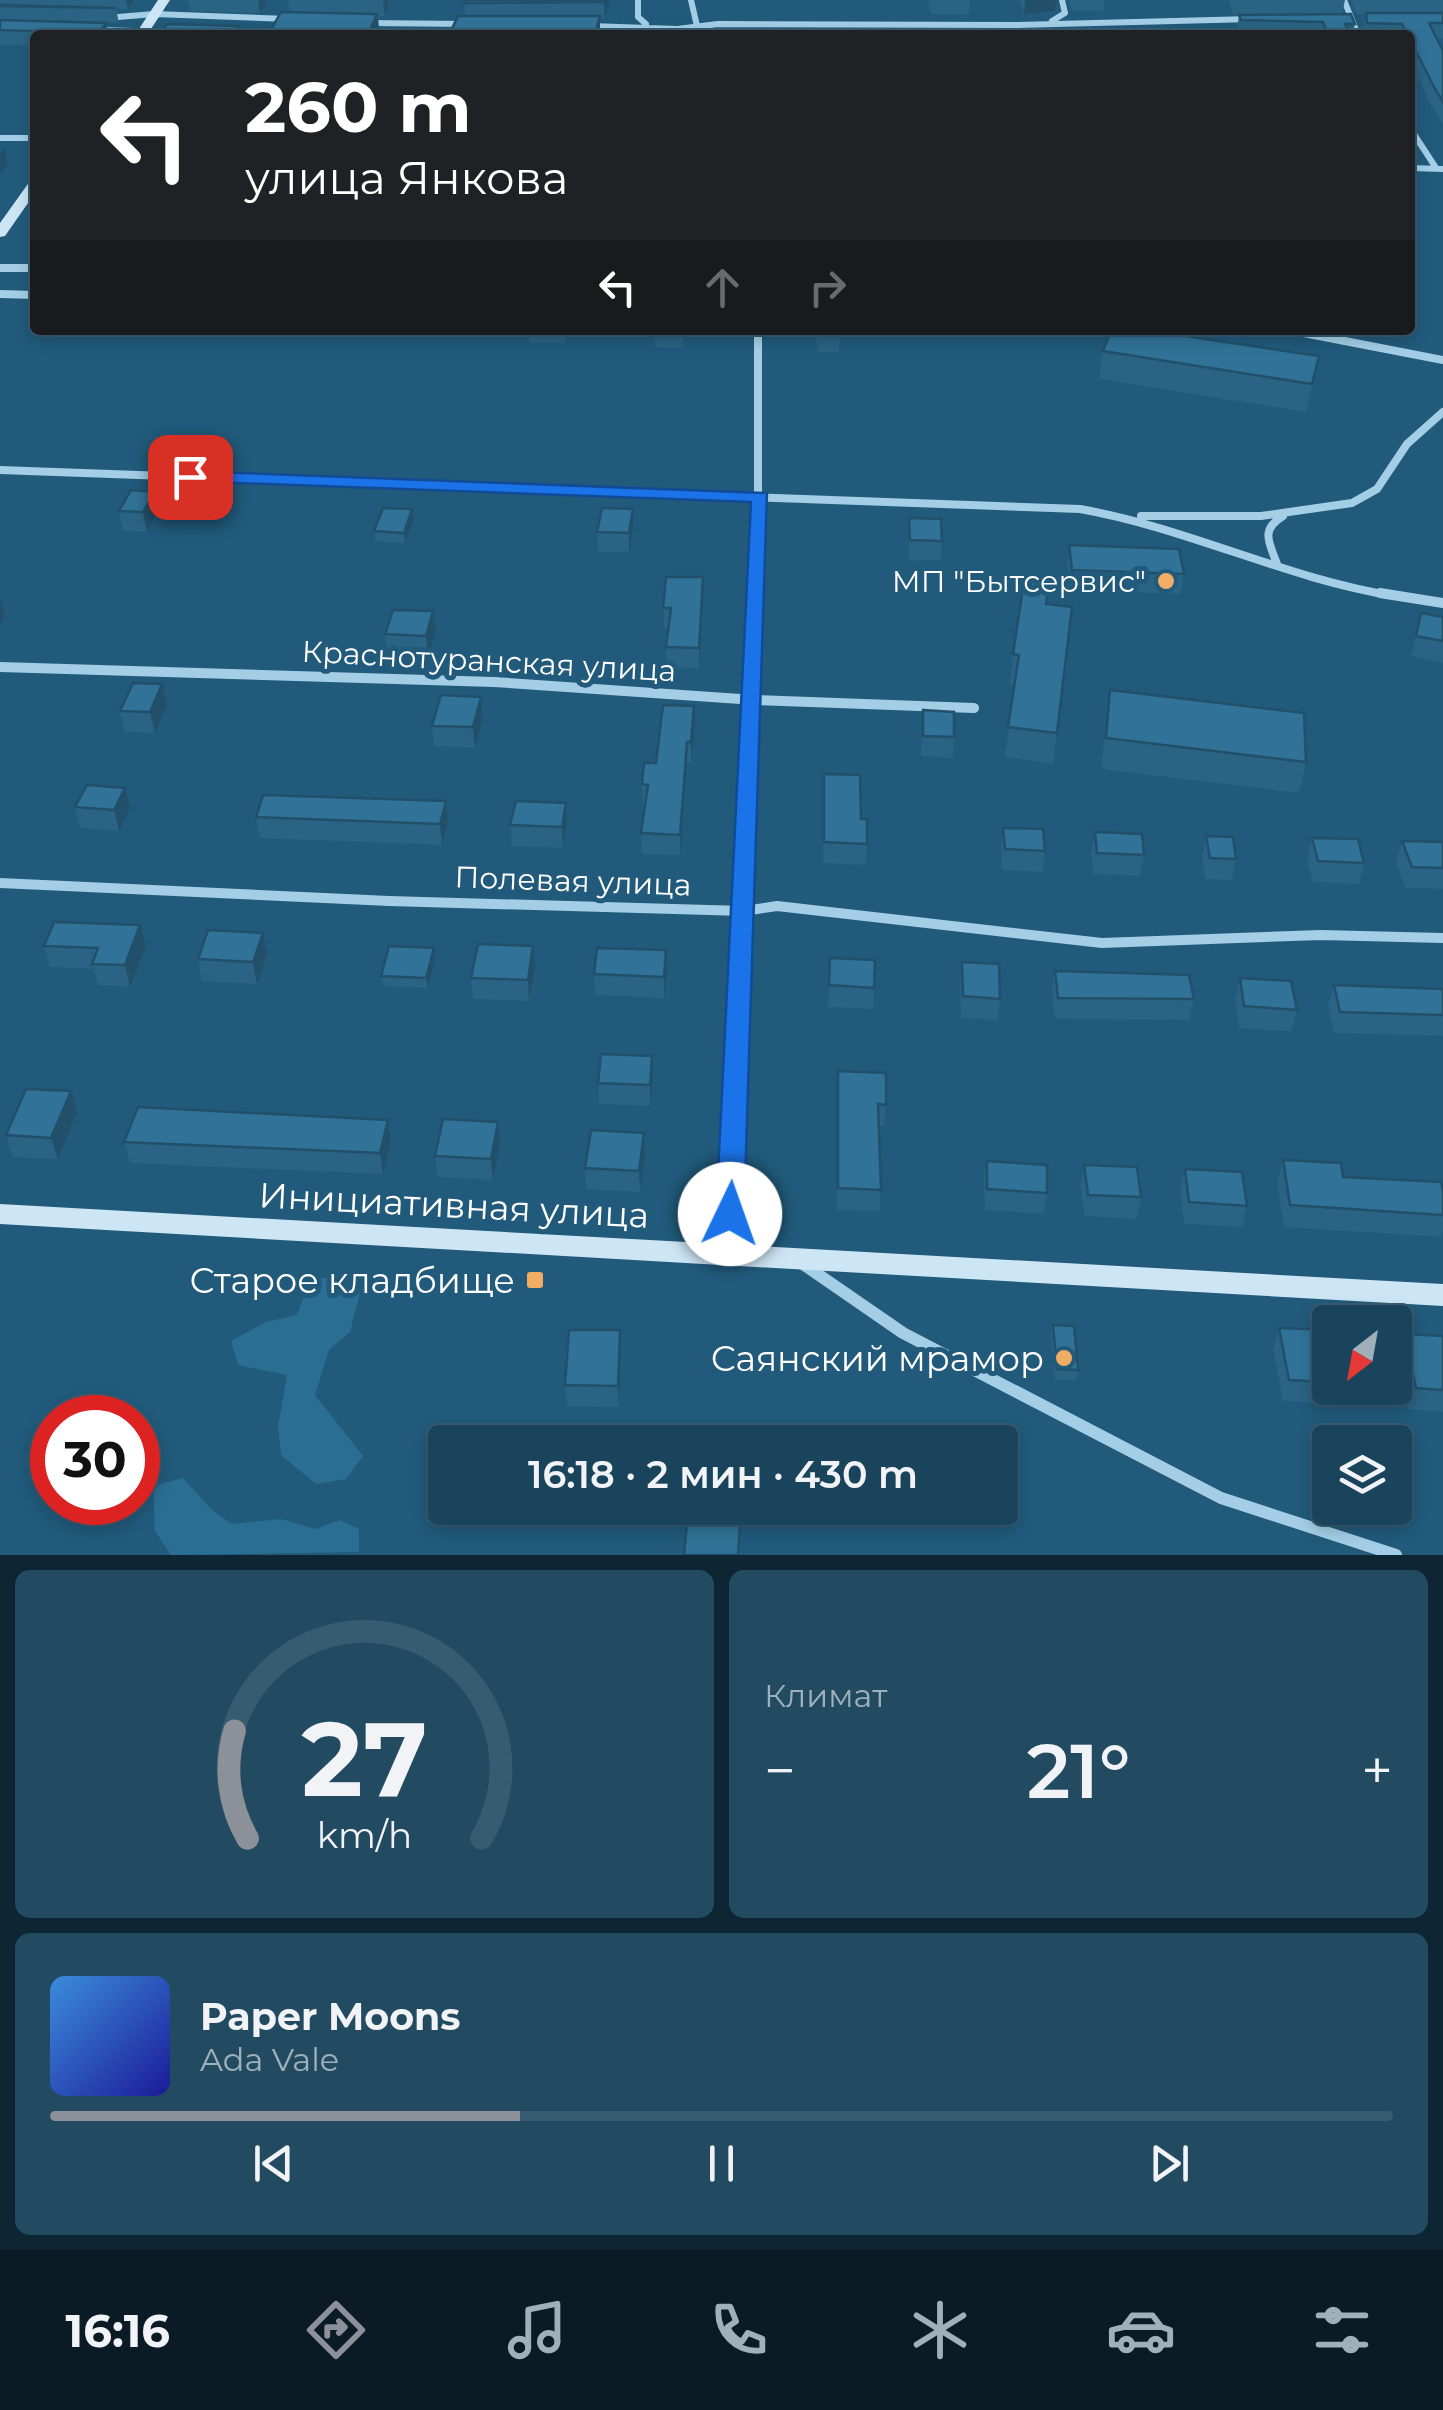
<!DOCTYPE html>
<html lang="ru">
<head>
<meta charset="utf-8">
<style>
	body { margin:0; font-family:Montserrat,sans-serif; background:#224b62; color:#f1f3f6; height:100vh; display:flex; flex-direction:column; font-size:38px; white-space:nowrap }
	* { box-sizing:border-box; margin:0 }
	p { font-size:32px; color:#9fb0bb }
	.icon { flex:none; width:55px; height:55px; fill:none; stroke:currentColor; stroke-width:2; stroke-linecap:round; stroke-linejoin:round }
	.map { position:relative; height:1555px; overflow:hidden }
	.panel { display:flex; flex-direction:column; gap:15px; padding:15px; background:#0e2533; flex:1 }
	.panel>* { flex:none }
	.top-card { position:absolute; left:30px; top:30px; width:1385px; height:305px; border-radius:10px; box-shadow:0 5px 15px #0003,0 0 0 2px #375c72; background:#202124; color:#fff; overflow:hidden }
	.needle { width:65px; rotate:211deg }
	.buttons { position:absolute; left:1312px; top:1305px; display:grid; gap:20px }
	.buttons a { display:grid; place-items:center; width:100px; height:100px; border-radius:10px; background:#19445c; box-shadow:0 5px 15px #0003,0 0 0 2px #375c72; font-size:50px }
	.speed { position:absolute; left:30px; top:1395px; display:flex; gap:20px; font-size:50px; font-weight:700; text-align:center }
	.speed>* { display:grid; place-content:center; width:130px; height:130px; border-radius:50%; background:#19445c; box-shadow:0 5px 15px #0003,0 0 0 2px #375c72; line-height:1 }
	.speed .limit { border:15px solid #d22; background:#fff; color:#111 }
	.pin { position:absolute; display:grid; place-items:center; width:85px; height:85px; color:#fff; margin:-42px; border-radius:20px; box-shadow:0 5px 15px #0006 }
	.me { position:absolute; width:110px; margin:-55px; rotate:3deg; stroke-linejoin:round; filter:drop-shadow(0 0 8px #0008) }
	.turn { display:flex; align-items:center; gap:35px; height:210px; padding:0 50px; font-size:45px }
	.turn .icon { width:130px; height:130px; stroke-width:2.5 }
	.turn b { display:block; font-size:70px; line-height:85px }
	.lanes { display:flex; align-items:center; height:95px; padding:0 50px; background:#0003; justify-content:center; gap:50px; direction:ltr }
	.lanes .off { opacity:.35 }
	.big { font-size:75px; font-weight:600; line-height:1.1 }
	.panel .card { flex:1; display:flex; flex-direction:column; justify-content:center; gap:15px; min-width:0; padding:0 35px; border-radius:15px; background:#224b62 }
	.panel .dial { align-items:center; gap:0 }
	.dial svg { height:260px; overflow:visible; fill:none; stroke:#375c72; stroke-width:7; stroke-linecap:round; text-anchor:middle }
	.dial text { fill:#f1f3f6; stroke:none }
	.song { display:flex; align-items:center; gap:30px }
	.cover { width:120px; height:120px; border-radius:15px; background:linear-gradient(135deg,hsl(210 70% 55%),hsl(240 70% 35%)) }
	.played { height:10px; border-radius:5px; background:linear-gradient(90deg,#8c9099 35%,#375c72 35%) }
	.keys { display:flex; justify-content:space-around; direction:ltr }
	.heat { display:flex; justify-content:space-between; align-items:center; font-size:55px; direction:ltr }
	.panel .tiles { flex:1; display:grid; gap:15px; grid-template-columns:1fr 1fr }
	.card:last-child { grid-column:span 2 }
	.trip { position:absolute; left:428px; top:1425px; width:590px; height:100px; border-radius:10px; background:#19445c; box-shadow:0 5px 15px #0003,0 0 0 2px #375c72; font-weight:600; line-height:100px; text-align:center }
	.menu { display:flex; height:160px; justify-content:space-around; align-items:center; background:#0a1b25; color:#9fb0bb }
	.menu .icon { width:70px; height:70px }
	.menu .active { color:#8c9099 }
	.menu b { font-size:45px; color:#f1f3f6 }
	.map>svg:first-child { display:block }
</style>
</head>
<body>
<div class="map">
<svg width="1443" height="1555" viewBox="0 0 1443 1555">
	<rect width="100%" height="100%" fill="#215a7b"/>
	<path fill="#2b6e93" d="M336 1277 360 1293 350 1332 329 1350 315 1395 363 1456 346 1479 316 1484 281 1455 278 1427 287 1375 238 1365 231 1341 266 1322 297 1315 310 1279Z
		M183 1478 211 1509 232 1524 281 1519 315 1529 340 1520 359 1529V1552L171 1555 155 1531 153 1486Z"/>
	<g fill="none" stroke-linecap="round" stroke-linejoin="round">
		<path stroke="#a3cee5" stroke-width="6" d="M638 0V17L646 24
			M691 0 697 26 704 35
			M1344 0 1358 35
			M106 18 154 14 288 19
			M1052 21 1065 13 1062 0
			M365 23 468 24
			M590 26 677 29 718 24 1017 25 1252 19
			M96 30 174 32
			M1410 128 1436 168
			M0 138H35
			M1410 168 1443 169"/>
		<path stroke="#a3cee5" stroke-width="8" d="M0 268H35
			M0 294 35 295
			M758 330V596
			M1288 330 1443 360
			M0 470 1080 509C1188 528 1287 579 1395 596
			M1141 516H1261L1352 503 1377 489 1407 444 1443 412
			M1277 564C1269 542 1260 530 1283 516"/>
		<path stroke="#a3cee5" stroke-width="10" d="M1380 593 1443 603
			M0 667 494 682 755 700 974 708
			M0 883 389 901 744 911 777 906 1102 943 1321 935 1443 938
			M739 1019 758 593"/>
		<path stroke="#a3cee5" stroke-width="12" d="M733 1255 730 1214 740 1016
			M803 1264 903 1333 1221 1498 1396 1555"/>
		<path fill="#cde6f5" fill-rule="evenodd" d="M158 0H170L147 35H135Z
			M35 180V193L5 236 0 237V223L30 181Z
			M0 1204 1443 1284V1306L0 1224Z"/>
	</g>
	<path fill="#2a6383" d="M0 0H134L128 9H116L119 23H106L108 35H35V46L0 45Z
		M188 0H266V4L260 13 190 11Z
		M288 0H388V8L385 16H378L379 29 377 35H268L290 12Z
		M610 0 605 18H600V35H449L465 16 464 3Z
		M928 0H970L969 14H931Z
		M1020 0H1056L1055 11 1024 14Z
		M1069 0H1104L1103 11H1072Z
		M1230 0H1345L1342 14 1355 24 1352 35 1239 34 1237 29 1239 15H1233L1230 4Z
		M1351 0H1443V38H1436L1443 51V124L1430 103 1410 61V35H1364L1363 28 1365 14H1357Z
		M528 330H568L565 343H529Z
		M655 330H684L683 348 655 347Z
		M815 330H840L839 352H818Z
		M1103 351 1319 356 1306 412 1099 379Z
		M412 509 414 519 405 543 375 541 374 531Z
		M633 509V529L629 553 598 552 597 532Z
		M119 511H158L147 532 123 531Z
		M909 518 942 541 941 561 909 560Z
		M1069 545 1184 574 1180 594 1069 590 1067 565Z
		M703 577 699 668 667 667 666 647 669 628H664L663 608Z
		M1046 604 1072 607 1053 764 1005 757 1015 685 1010 684 1013 654Z
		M1421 613 1443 617V663L1411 656Z
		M436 631 428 656 388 655 385 634Z
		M1110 690 1306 762 1299 793 1101 769Z
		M481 697 483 717 475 748 434 746 432 726Z
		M167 705 155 733 125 732 120 711Z
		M923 710 954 737 953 758 921 756Z
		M695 727 691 763H687L680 855 642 854 641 833 645 805H643L642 784 656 763Z
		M824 774 861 819 867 844 866 865 823 863Z
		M125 788 130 808 119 831 81 828 75 807Z
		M566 803 567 824 563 848 512 846 510 825Z
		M256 817 448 822 442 845 260 838Z
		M1003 828 1045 851 1042 872 1002 870 1001 849Z
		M1095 832 1144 855 1140 876 1093 874 1091 853Z
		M1206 836 1236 859 1232 880 1205 879 1202 857Z
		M1312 838 1364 863 1359 884 1313 882 1307 859Z
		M1402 841 1443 842V889L1405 888 1396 862Z
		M44 946 146 947 130 987 98 985 94 969 50 967Z
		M533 946 535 967 529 1001 473 999 471 978Z
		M267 954 257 984 202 981 198 959Z
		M830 958 874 988 873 1009 828 1007Z
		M435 959 428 988 383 986 381 976Z
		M962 962 1000 999 997 1020 961 1018 960 983Z
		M1055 971 1194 999 1189 1020 1055 1019 1052 992Z
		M667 972 664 998 595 995 594 974Z
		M1240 978 1297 1010 1291 1031 1239 1028 1235 1000Z
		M1334 985 1443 989V1036L1334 1033 1328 1006Z
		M838 1071 886 1105 884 1126H879L881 1190 879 1211 837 1210Z
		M653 1077 650 1106 599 1104 598 1083Z
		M77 1112 58 1159 13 1157 6 1135Z
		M388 1120 391 1141 383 1174 130 1163 124 1142Z
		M498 1122 500 1144 493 1180 438 1177 435 1156Z
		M645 1154 640 1192 586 1189 585 1168Z
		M1283 1160 1343 1177 1443 1192V1231L1441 1237 1284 1227 1277 1182Z
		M987 1161 1047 1193 1044 1214 985 1210 984 1182Z
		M1084 1165 1141 1197 1137 1219 1084 1216 1081 1186Z
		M1185 1169 1247 1206 1242 1227 1184 1224 1180 1190Z
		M1053 1325 1078 1370 1076 1380H1055L1051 1336Z
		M1279 1328 1330 1330V1388H1354L1349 1404 1283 1401 1273 1349Z
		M1405 1334 1443 1336V1412L1408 1409 1398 1355Z
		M621 1352 619 1407 567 1406 565 1385Z"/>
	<path fill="#22506a" d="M126 0H134L128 9Z
		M258 0H266V4L260 13Z
		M388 0V8L385 16 383 1Z
		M605 0H610L605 18 604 2Z
		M1025 0H1056L1055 11 1024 14Z
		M377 14 379 29 377 35H368Z
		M600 16V35H595Z
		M106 23 108 35H100L99 33Z
		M4 148 8 165 0 175V154Z
		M154 492 158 511 147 532 143 512Z
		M412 509 414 519 405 543 404 533Z
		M633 509V529L629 553V533Z
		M703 577V597L699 668V648Z
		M0 596 5 616 0 625Z
		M433 611 436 631 428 656 426 636Z
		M162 684 167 705 155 733 150 712Z
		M481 697 483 717 475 748 473 727Z
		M694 706 695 727 691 763V742Z
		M687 742V763L680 855V835Z
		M125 788 130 808 119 831 114 810Z
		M446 801 448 822 442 845 440 824Z
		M566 803 567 824 563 848 562 827Z
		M140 925 146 947 130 987 125 965Z
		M263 933 267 954 257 984 253 962Z
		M533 946 535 967 529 1001 528 980Z
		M434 948 435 959 428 988 426 978Z
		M666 950 667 972 664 998V977Z
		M652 1056 653 1077 650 1106V1085Z
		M71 1091 77 1112 58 1159 51 1138Z
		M388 1120 391 1141 383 1174 380 1153Z
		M498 1122 500 1144 493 1180 491 1159Z
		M644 1133 645 1154 640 1192 639 1171Z
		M620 1330 621 1352 619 1407 618 1386Z"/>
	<path fill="#317398" stroke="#22506a" stroke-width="2.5" d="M465 0H605L604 2 464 3Z
		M0 5 116 8 0 6Z
		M281 12 377 14 368 35H268Z
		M1366 13H1443V23H1429L1443 51V102L1434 87 1410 39V35H1408L1402 24 1367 23Z
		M1351 14 1355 24H1345L1351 35H1328L1323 22 1241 20 1239 15Z
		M458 16H600L595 35H449Z
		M0 20 106 23 99 33 0 30Z
		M167 24 238 26 232 35H160Z
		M818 330H840V333L819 334Z
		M1111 330H1145L1319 356 1312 384 1103 351Z
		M131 490 154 492 143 512 119 511Z
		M383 508 412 509 404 533 374 531Z
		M602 508 633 509 629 533 597 532Z
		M909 518 941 519 942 541 910 540Z
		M1069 545 1179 549 1184 574 1072 570Z
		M666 577H703L699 648 666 647 671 608H663Z
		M1024 581 1049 584 1046 604 1072 607 1057 733 1008 727 1019 655 1013 654Z
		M393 610 433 611 426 636 385 634Z
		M1421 613 1443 617V641L1416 636Z
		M133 683 162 684 150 712 120 711Z
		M1110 690 1304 713 1306 762 1106 738Z
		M441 695 481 697 473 727 432 726Z
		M663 705 694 706 691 742H687L680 835 641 833 648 785 642 784 644 763H656Z
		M923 710 954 712V737L923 736Z
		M824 774 860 775 861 819H867V844L824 842Z
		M87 785 125 788 114 810 75 807Z
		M263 795 446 801 440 824 256 817Z
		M516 801 566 803 562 827 510 825Z
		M1003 828 1043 829 1045 851 1005 849Z
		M1095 832 1142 834 1144 855 1097 853Z
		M1206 836 1233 837 1236 859 1210 858Z
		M1312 838 1358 839 1364 863 1318 861Z
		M1402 841 1443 842V868L1412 867Z
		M54 922 140 925 125 965 92 964 98 948 44 946Z
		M208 930 263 933 253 962 198 959Z
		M478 944 533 946 528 980 471 978Z
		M389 946 434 948 426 978 381 976Z
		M597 948 666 950 664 977 594 974Z
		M830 958 875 960 874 988 829 985Z
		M962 962 999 964 1000 999 963 996Z
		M1055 971 1189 975 1194 999 1058 998Z
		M1240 978 1291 981 1297 1010 1244 1006Z
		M1334 985 1443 989V1015L1340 1012Z
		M601 1054 652 1056 650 1085 598 1083Z
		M838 1071 886 1073V1105L878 1104 881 1190 838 1188Z
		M26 1089 71 1091 51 1138 6 1135Z
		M138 1107 388 1120 380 1153 124 1142Z
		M443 1119 498 1122 491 1159 435 1156Z
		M591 1130 644 1133 639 1171 585 1168Z
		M1283 1160 1341 1163 1343 1177 1441 1182 1443 1192V1215L1290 1205Z
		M987 1161 1047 1165V1193L987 1189Z
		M1084 1165 1137 1167 1141 1197 1088 1195Z
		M1185 1169 1242 1172 1247 1206 1189 1202Z
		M1053 1325 1074 1326 1078 1370 1057 1369Z
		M1279 1328 1330 1330V1382L1289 1380Z
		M569 1330H620L618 1386 565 1385Z
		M1405 1334 1443 1336V1390L1416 1388Z
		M687 1523 740 1525 738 1555H684Z"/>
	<path fill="#1a73e8" stroke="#114b97" stroke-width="2.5" d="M190 471 767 493 744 1214 740 1222 730 1225 720 1222 716 1214 751 502 184 481V473Z"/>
	<g fill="#f2ad65" stroke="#215a7b" stroke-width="4">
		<circle cx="1166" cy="581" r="10"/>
		<rect x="525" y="1270" width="20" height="20" rx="5"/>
		<circle cx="1064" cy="1358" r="10"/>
	</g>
	<g text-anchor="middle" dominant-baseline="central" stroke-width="10" stroke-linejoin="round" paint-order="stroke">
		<g font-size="30" fill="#fff" stroke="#215a7b" text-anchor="end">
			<text x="1146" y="581">МП "Бытсервис"</text>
		</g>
		<g font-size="30" fill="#fff" stroke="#215a7b">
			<text transform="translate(489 661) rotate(3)">Краснотуранская улица</text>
			<text transform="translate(573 881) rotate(2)">Полевая улица</text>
		</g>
		<g font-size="35" fill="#fff" stroke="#215a7b">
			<text transform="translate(454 1205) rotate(3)">Инициативная улица</text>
		</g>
		<g font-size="35" fill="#fff" stroke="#215a7b" text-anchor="end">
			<text x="515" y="1280">Старое кладбище</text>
			<text x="1044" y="1358">Саянский мрамор</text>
		</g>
	</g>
</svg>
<div class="buttons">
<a><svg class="needle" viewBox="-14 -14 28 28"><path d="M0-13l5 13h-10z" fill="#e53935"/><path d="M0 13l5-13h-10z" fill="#9fb0bb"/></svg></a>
<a><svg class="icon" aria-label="layers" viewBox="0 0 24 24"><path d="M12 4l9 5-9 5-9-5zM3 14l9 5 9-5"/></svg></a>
</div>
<div class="speed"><div class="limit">30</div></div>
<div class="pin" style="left:190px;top:477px;background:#d93025"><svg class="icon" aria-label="arrive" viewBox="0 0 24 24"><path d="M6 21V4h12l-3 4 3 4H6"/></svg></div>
<svg class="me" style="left:730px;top:1214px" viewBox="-20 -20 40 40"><circle r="19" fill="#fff"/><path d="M0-13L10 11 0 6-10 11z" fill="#1a73e8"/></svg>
<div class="trip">16:18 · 2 мин · 430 m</div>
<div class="top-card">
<div class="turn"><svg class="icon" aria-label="left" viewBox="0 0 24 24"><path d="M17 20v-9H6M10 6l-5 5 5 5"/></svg><div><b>260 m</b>улица Янкова</div></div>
<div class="lanes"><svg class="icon" aria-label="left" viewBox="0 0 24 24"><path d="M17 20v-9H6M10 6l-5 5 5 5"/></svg><svg class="icon off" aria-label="ahead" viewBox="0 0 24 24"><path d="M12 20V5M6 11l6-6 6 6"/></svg><svg class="icon off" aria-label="right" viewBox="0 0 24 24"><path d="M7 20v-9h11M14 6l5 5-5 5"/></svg></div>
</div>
</div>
<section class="panel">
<div class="tiles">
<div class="card dial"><svg viewBox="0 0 100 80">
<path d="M14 69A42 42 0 1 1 86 69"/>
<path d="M14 69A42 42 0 0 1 10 36" stroke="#8c9099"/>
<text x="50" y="56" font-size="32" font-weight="700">27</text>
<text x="50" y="72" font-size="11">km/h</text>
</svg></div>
<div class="card"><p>Климат</p>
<div class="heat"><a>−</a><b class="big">21°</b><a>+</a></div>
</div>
<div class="card">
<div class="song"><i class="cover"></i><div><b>Paper Moons</b><p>Ada Vale</p></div></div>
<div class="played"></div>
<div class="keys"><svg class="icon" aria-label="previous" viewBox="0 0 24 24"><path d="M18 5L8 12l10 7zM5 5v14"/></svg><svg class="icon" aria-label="pause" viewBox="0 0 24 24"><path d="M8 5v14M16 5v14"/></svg><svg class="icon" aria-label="next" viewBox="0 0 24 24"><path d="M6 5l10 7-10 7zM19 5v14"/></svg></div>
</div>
</div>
</section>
<nav class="menu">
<b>16:16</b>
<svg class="icon active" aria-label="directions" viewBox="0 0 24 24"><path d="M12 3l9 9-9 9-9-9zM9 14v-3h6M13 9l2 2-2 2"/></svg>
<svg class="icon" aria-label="music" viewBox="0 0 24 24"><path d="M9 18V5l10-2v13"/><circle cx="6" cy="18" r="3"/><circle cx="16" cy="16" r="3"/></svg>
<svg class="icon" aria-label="phone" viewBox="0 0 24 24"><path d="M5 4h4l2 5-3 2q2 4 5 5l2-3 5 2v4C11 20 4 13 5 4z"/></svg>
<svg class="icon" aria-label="climate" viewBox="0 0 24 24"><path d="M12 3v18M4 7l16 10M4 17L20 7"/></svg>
<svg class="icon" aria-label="car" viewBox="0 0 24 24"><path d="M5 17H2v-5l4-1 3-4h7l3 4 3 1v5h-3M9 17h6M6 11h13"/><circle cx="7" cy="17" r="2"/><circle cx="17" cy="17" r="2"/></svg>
<svg class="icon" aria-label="filters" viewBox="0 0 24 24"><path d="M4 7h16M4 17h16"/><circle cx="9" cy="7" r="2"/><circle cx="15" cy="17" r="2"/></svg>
</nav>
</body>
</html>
